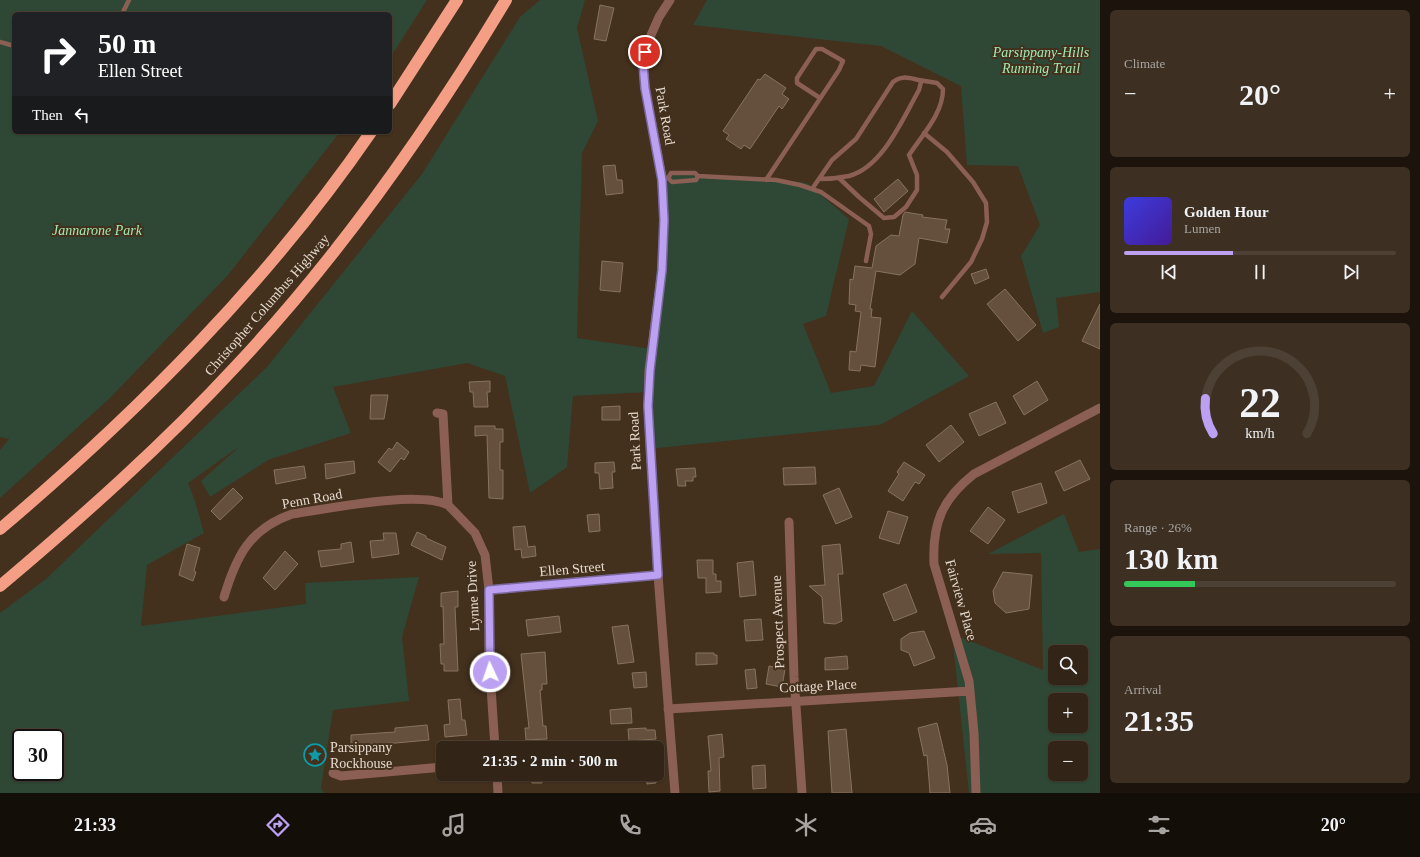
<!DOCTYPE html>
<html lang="en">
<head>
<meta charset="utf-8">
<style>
	body { margin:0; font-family:"Times New Roman",serif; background:#3d3023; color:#f1f3f6; height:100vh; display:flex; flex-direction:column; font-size:15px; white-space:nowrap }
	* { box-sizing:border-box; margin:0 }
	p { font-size:13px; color:#a8a4a1 }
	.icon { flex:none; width:22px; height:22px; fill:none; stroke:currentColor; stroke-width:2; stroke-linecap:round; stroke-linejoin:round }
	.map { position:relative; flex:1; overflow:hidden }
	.drawer { display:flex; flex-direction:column; gap:10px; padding:10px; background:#1c140c; width:320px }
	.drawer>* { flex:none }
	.guide { position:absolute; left:12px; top:12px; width:380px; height:122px; border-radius:6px; box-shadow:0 1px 3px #0004,0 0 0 1px #4d4135; background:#202124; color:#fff; overflow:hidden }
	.controls { position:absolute; left:1048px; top:645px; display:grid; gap:8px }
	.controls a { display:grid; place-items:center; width:40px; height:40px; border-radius:6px; background:#322416; box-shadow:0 1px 3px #0004,0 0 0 1px #4d4135; font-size:20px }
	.speed { position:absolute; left:12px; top:729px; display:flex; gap:8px; font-size:20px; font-weight:700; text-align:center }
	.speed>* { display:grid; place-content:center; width:52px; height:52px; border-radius:50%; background:#322416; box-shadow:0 1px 3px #0004,0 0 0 1px #4d4135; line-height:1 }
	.speed .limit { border:2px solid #111; border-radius:6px; background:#fff; color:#111 }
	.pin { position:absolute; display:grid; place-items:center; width:34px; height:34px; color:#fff; margin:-17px; border:2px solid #fff; border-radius:50%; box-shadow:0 1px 4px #0007 }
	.me { position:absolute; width:44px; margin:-22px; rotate:357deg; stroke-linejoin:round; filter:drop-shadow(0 0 3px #0008) }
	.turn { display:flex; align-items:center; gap:14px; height:84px; padding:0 20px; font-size:18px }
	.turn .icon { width:52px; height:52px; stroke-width:2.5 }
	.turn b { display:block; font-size:28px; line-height:34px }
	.then { display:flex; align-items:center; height:38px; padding:0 20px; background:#0003; gap:8px; font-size:15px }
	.big { font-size:30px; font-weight:700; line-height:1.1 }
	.drawer .card { flex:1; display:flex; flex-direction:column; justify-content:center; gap:6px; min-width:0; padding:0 14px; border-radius:6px; background:#3d3023 }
	.drawer .dial { align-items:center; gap:0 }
	.dial svg { height:104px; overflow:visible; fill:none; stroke:#4d4135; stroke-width:7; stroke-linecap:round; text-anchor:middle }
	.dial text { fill:#f1f3f6; stroke:none }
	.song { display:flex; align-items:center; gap:12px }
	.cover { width:48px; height:48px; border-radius:6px; background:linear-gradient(135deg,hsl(240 70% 55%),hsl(260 70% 35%)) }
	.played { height:4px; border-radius:2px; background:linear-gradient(90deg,#bca0f2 40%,#4d4135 40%) }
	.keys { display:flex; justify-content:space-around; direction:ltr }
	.heat { display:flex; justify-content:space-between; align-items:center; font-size:22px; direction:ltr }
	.charge { height:6px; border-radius:3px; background:linear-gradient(90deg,#34c759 26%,#4d4135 0) }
	.trip { position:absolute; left:436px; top:741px; width:228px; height:40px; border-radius:6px; background:#322416; box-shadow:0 1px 3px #0004,0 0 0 1px #4d4135; font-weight:700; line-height:40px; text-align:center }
	.tabs { display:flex; height:64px; justify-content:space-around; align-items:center; background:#140e09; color:#a8a4a1 }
	.tabs .icon { width:28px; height:28px }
	.tabs .current { color:#bca0f2 }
	.tabs b { font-size:18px; color:#f1f3f6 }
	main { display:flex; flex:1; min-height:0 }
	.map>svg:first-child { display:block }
</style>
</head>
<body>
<main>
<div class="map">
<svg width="1100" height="793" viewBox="0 0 1100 793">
	<rect width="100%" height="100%" fill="#43301d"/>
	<path fill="#2e4835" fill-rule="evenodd" d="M0 0H427L390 58V14H14V132H340L228 275 110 398 0 498V450L9 439 0 437Z
		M540 0H585L577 28 598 121 582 153 577 338 652 349 662 175 744 176 807 183 849 219 826 316 803 324 831 393 874 386 912 311 969 376 880 425 648 449V392L573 396 567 467 530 493 505 376 467 363 333 387 351 433 268 460 210 497 201 481 240 446 188 483 195 501 204 533 147 565 141 626 306 604 305 583 419 577 402 637 409 701 333 710 321 788 324 793H0V613L46 579 267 367 422 174 520 17ZM21 738H55V772H21Z
		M707 0H1100V292L1056 298 1059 327 1043 333 1021 256 1040 225 1018 166 967 165 961 86 881 46 693 25Z
		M1064 514 1079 552 1100 549V793H969L952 634 1043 670 1041 553 988 554ZM1055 652H1081V678H1055ZM1055 700H1081V726H1055ZM1055 748H1081V774H1055Z"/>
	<path fill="#64503c" stroke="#88735d" d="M600 5 614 8 606 41 594 39Z
		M765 74 786 88 782 94 789 99 782 109 779 106 750 149 744 145 741 149 726 139 729 135 723 131 758 79 760 80Z
		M615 165 617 180H622L623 193 606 195 603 166Z
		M898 179 908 191 884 212 874 199Z
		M905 212 923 215 922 217 947 220 945 229H950L947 243 919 238 915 264 900 275 876 271 870 309H872L871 317 881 318 875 367 861 365 860 371 849 370 850 351 856 352 861 312 855 311 856 305 849 304 850 279 853 280 855 266 872 268 876 246 891 235 899 236 903 215Z
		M602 261 623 263 620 292 600 290Z
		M986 269 989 278 975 284 971 274Z
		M1005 289 1036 325 1018 341 987 304Z
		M1100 304V349L1082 341Z
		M490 381V392H487L488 407H474L473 392H470L469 382Z
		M1037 381 1048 400 1024 415 1013 396Z
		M371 395H388L384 419H370Z
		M996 402 1006 423 979 436 969 414Z
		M620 406V420H602V407Z
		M951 425 964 442 939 462 926 445Z
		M475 426H495V429H503V442H500V470H503V499L489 498 487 435 475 436Z
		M397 442 409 452 404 460 401 458 390 472 378 462 389 448 392 450Z
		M1080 460 1090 479 1064 491 1055 472Z
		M354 461 355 473 326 479 325 464Z
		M614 462 615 472H612L613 488 600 489 599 473H595V463Z
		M904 462 925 475 919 484 915 482 903 501 888 491 899 474 897 472Z
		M304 466 306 478 276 484 274 470Z
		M815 467 816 484 784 485 783 468Z
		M695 468 696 477H693V481H685L686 486H678L676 469Z
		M1041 483 1047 503 1018 513 1012 492Z
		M233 488 243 498 220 520 211 511Z
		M839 488 852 517 836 524 823 495Z
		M988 507 1005 520 988 544 970 531Z
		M888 511 908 517 899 544 879 538Z
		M599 514 600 531 589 532 587 515Z
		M525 526 528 547 535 546 536 556 522 558 521 549 515 550 513 527Z
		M417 532 426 536V538L446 547 442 560 411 545Z
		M383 533H396L399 554 372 558 370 541 384 540Z
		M351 542 354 562 321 567 318 551 341 549V544Z
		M187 544 200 548 194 571 196 572 193 581 179 575Z
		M840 544 843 574H838L842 621 835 624 824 623 822 597 809 586 825 585 822 546Z
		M285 551 298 564 275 590 263 578Z
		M697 560H713V574H716V581H721V592L706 593V578H698Z
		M753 561 756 595 740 597 737 563Z
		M1003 572 1032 575 1029 609 1006 613 995 603 993 591Z
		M906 584 917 612 894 621 883 594Z
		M458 591V607H455L458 671H444V664H441L440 644H444L443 606 441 607V593Z
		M559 616 561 632 528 636 526 620Z
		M761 619 763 640 746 641 744 620Z
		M628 625 634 662 618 664 612 627Z
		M924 631 935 658 914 666 909 653 901 650V639L910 633Z
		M545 652 547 684H542V690H540L543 726H546L547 739 526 740 525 728H529L521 654Z
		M696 653H714V655H717V664L696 665Z
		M847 656 848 669 825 670V658Z
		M769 666 785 669 782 687 766 684Z
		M755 669 757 688 747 689 745 670Z
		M646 672 647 687 634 688 632 673Z
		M460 699 462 720H465L467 735 445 737 444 725 450 724 448 700Z
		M631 708 632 723 611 724 610 710Z
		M937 723 947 765 950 793H930L927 755 924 756 918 728Z
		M427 725 429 740 396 743 351 745V735L395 732V728Z
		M646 728V730H655L656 739 629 741 628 729Z
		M846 729 852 793H832L828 731Z
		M722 734 724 757 719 758 720 791 709 792 708 771H711L708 736Z
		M765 765 766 788 753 789 752 766Z
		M532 774H541L542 783H532Z
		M646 774H655L656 783 647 784Z"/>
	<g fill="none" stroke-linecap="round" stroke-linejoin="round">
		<path stroke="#8b5f53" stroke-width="4.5" d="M122 14 129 0
			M0 42 14 46
			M924 133 947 152 973 182 986 203 987 222 982 239 971 262 942 297
			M698 176 776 180 800 185 821 192 869 226 871 234 866 261
			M662 178H668L671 173H695L698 176 696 180 672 182 668 178
			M839 178 859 197 884 218 894 217 906 207 917 190V175L909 155C922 135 943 114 943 89L937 83 919 80
			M766 180 839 70 843 61 822 49H816L797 78V83L820 98
			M812 189 832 160 856 139 893 82C901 75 909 78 919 80L921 82 919 90C903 118 883 167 849 176 839 178 829 179 819 179"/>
		<path stroke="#8b5f53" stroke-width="9" d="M670 0 659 17 651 35 643 64 645 87 662 178 664 220 662 270 649 370 648 406 658 575 675 793
			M437 413 443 414 448 505 475 533 485 555 489 590V657L495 748
			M789 522 794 677 802 793
			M489 590 658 575
			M224 597C236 557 249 529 292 514 328 509 417 490 448 505
			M668 709 970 691
			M333 773 341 776 443 767
			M497 774 498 793
			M976 793 974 733 969 681 934 564C932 524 942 499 974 474L1100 408"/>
		<path stroke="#f39e85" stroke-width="12" d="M390 104 457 0
			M0 529C138 412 268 282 371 132
			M0 586C83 516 164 444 237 365 341 254 428 130 506 0"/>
	</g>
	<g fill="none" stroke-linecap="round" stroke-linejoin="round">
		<g stroke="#7a689d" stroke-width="10">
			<path id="route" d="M490 672 489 590 658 575 648 406 650 370 662 270 664 220 662 180 645 88 643 64 645 52"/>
		</g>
		<use href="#route" stroke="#bca0f2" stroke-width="7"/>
	</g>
	<defs>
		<g id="sight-ring" transform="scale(1.15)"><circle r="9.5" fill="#43301d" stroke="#0f9aa8" stroke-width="1.5"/><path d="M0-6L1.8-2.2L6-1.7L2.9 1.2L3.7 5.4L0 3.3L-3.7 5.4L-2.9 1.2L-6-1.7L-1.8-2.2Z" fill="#0f9aa8"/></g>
	</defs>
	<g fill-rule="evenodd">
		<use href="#sight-ring" x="315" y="755"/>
	</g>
	<g text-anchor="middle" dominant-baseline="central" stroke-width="4" stroke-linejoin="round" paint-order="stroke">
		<g font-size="14" font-style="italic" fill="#9feab3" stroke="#43301d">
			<text x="1041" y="52">Parsippany-Hills<tspan x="1041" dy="16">Running Trail</tspan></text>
			<text x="97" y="230">Jannarone Park</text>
		</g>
		<g font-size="14" fill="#e6dace" stroke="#43301d">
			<text transform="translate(665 116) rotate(80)">Park Road</text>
			<text transform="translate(267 305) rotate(-49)">Christopher Columbus Highway</text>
			<text transform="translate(635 441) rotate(-93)">Park Road</text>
			<text transform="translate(312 499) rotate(-10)">Penn Road</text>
			<text transform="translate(572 569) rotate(-5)">Ellen Street</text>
			<text transform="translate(473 596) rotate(-93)">Lynne Drive</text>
			<text transform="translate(961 600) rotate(74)">Fairview Place</text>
			<text transform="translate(778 622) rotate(-92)">Prospect Avenue</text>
			<text transform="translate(818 686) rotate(-3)">Cottage Place</text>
		</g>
		<g font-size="14" fill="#e6dace" stroke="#43301d" text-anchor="start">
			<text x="330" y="747">Parsippany<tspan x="330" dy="16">Rockhouse</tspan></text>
		</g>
	</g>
</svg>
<div class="controls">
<a><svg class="icon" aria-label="search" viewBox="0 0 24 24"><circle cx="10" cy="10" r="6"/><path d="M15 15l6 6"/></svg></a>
<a>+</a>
<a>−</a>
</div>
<div class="speed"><div class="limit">30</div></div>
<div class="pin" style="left:645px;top:52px;background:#d93025"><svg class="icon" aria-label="arrive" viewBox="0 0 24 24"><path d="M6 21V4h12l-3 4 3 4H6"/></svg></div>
<svg class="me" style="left:490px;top:672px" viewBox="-20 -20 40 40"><circle r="17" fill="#bca0f2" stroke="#fff" stroke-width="3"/><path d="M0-11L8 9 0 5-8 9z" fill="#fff"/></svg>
<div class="trip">21:35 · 2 min · 500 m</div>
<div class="guide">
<div class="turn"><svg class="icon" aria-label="right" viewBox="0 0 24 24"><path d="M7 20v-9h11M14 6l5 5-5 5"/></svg><div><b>50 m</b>Ellen Street</div></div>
<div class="then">Then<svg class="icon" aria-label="left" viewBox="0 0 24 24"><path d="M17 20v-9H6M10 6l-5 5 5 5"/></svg></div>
</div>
</div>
<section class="drawer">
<div class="card"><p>Climate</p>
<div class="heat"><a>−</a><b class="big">20°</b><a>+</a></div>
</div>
<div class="card">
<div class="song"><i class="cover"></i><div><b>Golden Hour</b><p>Lumen</p></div></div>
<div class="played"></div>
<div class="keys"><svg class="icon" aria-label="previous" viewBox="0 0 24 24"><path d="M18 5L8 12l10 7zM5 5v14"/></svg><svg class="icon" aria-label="pause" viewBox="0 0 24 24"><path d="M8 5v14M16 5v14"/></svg><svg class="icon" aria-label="next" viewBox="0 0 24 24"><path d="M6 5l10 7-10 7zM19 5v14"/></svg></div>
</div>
<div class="card dial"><svg viewBox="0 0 100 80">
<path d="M14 69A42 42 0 1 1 86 69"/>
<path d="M14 69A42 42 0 0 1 8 42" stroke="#bca0f2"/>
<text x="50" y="56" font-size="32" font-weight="700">22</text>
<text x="50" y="72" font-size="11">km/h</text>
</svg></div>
<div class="card"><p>Range · 26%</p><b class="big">130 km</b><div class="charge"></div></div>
<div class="card"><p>Arrival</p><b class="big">21:35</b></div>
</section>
</main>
<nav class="tabs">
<b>21:33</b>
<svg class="icon current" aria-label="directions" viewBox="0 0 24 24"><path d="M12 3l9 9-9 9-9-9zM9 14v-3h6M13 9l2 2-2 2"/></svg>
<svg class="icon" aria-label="music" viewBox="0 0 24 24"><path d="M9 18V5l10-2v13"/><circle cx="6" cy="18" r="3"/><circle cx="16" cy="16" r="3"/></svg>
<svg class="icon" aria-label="phone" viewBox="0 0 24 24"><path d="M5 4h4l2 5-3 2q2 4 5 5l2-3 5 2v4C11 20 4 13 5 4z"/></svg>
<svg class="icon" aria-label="climate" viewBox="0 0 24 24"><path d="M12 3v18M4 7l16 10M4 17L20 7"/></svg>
<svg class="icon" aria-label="car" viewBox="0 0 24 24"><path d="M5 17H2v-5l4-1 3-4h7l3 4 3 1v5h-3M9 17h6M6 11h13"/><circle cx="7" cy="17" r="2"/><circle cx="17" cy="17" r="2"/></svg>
<svg class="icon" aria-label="filters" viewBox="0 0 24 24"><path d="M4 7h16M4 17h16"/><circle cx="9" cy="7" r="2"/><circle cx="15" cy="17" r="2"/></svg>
<b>20°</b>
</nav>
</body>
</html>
